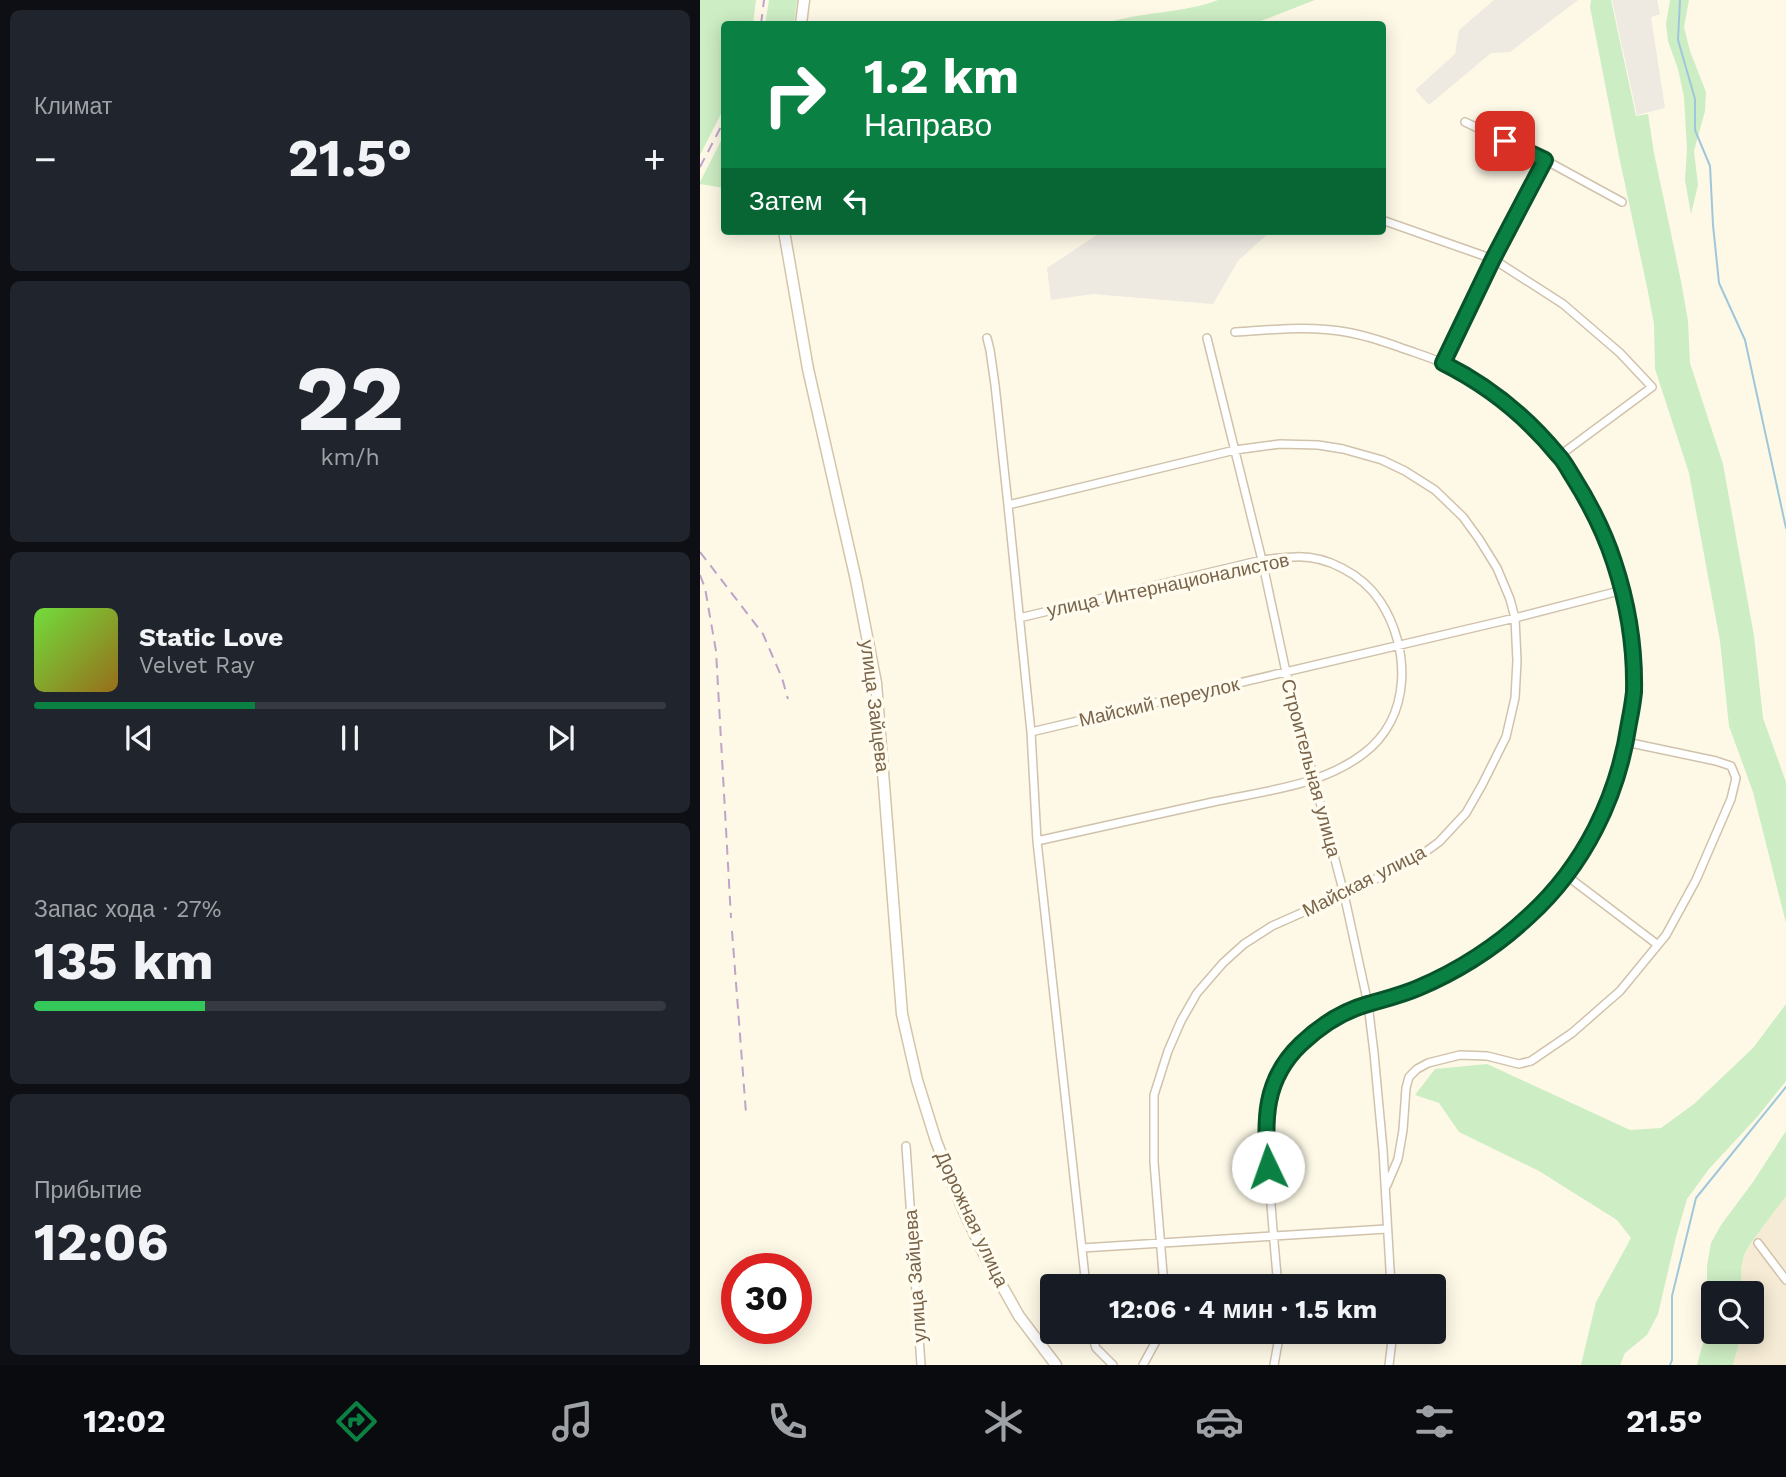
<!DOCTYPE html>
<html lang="ru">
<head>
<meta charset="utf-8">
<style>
	body { margin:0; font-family:"Work Sans",sans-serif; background:#20242c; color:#f1f3f6; height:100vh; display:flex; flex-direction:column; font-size:26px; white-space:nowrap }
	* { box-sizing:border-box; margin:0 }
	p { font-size:23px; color:#9ea1a6 }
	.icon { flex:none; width:38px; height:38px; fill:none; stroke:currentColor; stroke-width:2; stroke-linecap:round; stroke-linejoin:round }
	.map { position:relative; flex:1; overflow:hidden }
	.details { display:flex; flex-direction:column; gap:10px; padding:10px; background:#0d0f14; width:700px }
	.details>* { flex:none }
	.guide { position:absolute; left:21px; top:21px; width:665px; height:214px; border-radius:7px; box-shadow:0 4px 18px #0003; background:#0b8043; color:#fff; overflow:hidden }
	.tools { position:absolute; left:1001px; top:1281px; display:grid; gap:14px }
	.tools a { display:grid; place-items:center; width:63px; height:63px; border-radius:7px; background:#171b24; box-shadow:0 4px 18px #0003; font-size:35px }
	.speed { position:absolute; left:21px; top:1253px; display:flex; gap:14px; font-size:35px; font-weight:700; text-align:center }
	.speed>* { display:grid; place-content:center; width:91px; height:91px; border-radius:50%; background:#171b24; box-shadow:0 4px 18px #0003; line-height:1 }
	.speed .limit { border:10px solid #d22; background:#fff; color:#111 }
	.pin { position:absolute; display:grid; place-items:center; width:60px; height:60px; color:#fff; margin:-30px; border-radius:14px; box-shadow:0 4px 10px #0006 }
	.me { position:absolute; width:77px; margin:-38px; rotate:357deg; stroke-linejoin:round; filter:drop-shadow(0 0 5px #0008) }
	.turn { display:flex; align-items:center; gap:24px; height:147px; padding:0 28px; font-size:32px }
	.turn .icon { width:91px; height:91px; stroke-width:2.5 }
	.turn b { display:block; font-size:49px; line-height:60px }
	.then { display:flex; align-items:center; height:66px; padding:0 28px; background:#0003; gap:14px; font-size:26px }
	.big { font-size:52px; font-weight:700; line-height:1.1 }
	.details .card { flex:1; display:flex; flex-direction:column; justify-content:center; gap:10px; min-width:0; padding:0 24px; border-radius:10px; background:#20242c }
	.details .dial { align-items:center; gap:0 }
	.dial b { font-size:91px; line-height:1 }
	.song { display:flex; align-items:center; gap:21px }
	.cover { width:84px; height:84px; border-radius:10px; background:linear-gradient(135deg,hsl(100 70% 55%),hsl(40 70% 35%)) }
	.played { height:7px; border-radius:4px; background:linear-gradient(90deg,#0b8043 35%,#363941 35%) }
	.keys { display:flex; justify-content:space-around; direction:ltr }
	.heat { display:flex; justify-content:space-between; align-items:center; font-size:38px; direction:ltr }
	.charge { height:10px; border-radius:5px; background:linear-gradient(90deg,#34c759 27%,#363941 0) }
	.trip { position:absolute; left:340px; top:1274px; width:406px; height:70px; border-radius:7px; background:#171b24; box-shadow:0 4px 18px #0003; font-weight:700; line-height:70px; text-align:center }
	.tabs { display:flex; height:112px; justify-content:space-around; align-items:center; background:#090b0e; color:#9ea1a6 }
	.tabs .icon { width:49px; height:49px }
	.tabs .on { color:#0b8043 }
	.tabs b { font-size:32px; color:#f1f3f6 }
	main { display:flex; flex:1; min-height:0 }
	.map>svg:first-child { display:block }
</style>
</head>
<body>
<main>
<section class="details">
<div class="card"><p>Климат</p>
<div class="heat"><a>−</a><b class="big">21.5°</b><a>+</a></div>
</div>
<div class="card dial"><b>22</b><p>km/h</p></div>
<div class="card">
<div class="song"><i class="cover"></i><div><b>Static Love</b><p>Velvet Ray</p></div></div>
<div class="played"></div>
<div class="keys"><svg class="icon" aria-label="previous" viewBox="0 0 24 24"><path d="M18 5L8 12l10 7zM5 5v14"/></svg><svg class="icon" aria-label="pause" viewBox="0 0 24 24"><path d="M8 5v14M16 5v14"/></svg><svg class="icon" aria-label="next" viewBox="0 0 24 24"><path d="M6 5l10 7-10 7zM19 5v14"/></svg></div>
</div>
<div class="card"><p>Запас хода · 27%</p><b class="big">135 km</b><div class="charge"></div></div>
<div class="card"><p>Прибытие</p><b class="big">12:06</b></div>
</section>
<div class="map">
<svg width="1086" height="1365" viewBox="0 0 1086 1365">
	<rect width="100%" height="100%" fill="#fef9e7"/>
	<path fill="#f6ecd5" d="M1086 1196V1365H1033L1042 1332H1052V1293H1042L1041 1269 1044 1255 1050 1244Z"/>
	<path fill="#eee9e1" d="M794 0H878L810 52 791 53 729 105 715 90 755 54 759 30Z
		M912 0H957L960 14 951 17 965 108 937 115Z
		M403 231H571L538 261 513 304 393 294 351 300 347 268Z"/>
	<path fill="#cdedc4" d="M0 0H56L53 24H24V108L0 155Z
		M69 0H97L94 24H65Z
		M518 0H615L553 24H404C441 11 482 14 518 0Z
		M891 0H911L936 116 948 114 954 153 981 281 988 321 990 363 1023 464 1054 636 1063 718 1086 782V923L1053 792 1029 726 1020 641 989 473 955 369 954 324 947 287 920 161 890 7Z
		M970 0H989L984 27 990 51 1006 92 1005 111 994 151 998 185 991 214 985 180 987 150 984 97 978 69 968 41 966 24Z
		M24 135V188L0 184V182Z
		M1086 1004V1081L1058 1116 1009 1169 987 1199 976 1237 958 1314 947 1335 925 1353 920 1365H881L896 1302 931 1238 917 1220 839 1171 759 1132 739 1103 715 1095 735 1069 787 1064 930 1130 961 1128 994 1104 1053 1048Z
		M1086 1131V1196L1050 1244 1044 1255 1041 1269 1042 1293H1013V1332H1042L1033 1365H997L1007 1328V1266L1011 1243 1021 1225 1053 1182Z"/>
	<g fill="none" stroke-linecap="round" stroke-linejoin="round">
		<path stroke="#9fc7db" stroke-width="2" d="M980 0 978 40 995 99V130L1010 166 1013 225 1019 283 1045 340 1086 528
			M970 1365 972 1360V1296L996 1198 1086 1087"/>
		<g stroke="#d0c2ab" stroke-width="10">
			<path id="street" d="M765 122 845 160 922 202
				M682 220 793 259 863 304 920 353 952 387 859 456
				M535 332C572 330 609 325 646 332 664 335 682 341 699 347 715 353 730 357 745 364 791 385 843 430 870 472 882 492 895 511 904 533 916 560 923 591 928 620 941 698 928 773 888 841 881 853 875 866 866 877 839 910 804 941 767 964 744 978 717 990 691 999 682 1002 673 1002 664 1005 633 1016 600 1038 582 1067 559 1103 567 1149 570 1189 572 1222 575 1254 578 1286
				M287 338 290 350 295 385 308 505 331 732 337 841 386 1286
				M507 338 562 560 586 672 644 894 668 1004 674 1053 683 1150 691 1286
				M743 363 793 259 845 160
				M308 505 535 450 580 444 618 445 643 449 682 460 705 471 735 490 763 517 779 539 797 568 810 599 815 618 817 661 815 698 806 737 782 785 766 813 739 842 713 861 644 894 572 926 544 944 523 963 497 993 481 1021 468 1051 454 1095V1162L464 1286
				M319 618 562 560C573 559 583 557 594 557 626 555 662 574 680 601 711 648 712 718 663 754 621 786 564 791 513 802 454 815 395 828 337 841
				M331 732 815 618 923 590
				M867 876 958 945
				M206 1146 221 1365
				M687 1185 698 1159 703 1130 706 1088 709 1077 717 1069 728 1063 760 1055 787 1056 819 1064 831 1061 872 1033 920 991 966 935 996 880 1031 799 1036 778 1031 766 1016 761 926 742
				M1058 1243 1086 1280
				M382 1248 686 1229
				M391 1332 396 1348 413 1365
				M443 1365 461 1332
				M574 1365 580 1332
				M689 1365 693 1332"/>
		</g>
		<g stroke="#d4c4a9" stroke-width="13">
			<path id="secondary" d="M101 24 104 0
				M84 231 108 369 156 580 176 683 202 1014 217 1080 236 1141 262 1207 284 1254 319 1316 356 1365"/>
		</g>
		<use href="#street" stroke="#fff" stroke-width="7"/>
		<use href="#secondary" stroke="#fff" stroke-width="10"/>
		<path stroke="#bea4c9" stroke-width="2" stroke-dasharray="10 7" stroke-linecap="butt" d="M61 24 64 0
			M0 167 24 121
			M0 552 63 634 82 678 88 699
			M0 575 5 588 16 651 31 918
			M32 931 46 1113"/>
	</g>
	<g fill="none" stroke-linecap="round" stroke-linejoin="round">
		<g stroke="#07532c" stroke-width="18">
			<path id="route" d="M568 1167C564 1120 564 1079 601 1044 620 1026 643 1011 668 1004 685 999 702 995 718 988 758 971 797 946 829 916 884 866 918 797 929 723 931 713 933 702 934 692 935 648 928 604 914 562 904 531 890 504 873 477 868 469 864 461 858 455 827 417 787 385 743 363L793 259 845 160 805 141"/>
		</g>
		<use href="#route" stroke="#0b8043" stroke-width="12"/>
	</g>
	<g text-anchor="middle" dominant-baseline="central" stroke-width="7" stroke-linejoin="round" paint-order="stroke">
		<g font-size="19" fill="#796349" stroke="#fffcef">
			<text transform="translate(468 585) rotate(-12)">улица Интернационалистов</text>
			<text transform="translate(459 702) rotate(-13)">Майский переулок</text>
			<text transform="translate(175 706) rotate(83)">улица Зайцева</text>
			<text transform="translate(611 768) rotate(75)">Строительная улица</text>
			<text transform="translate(664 881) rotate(-27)">Майская улица</text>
			<text transform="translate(272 1219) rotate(65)">Дорожная улица</text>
			<text transform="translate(215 1276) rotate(-94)">улица Зайцева</text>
		</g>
	</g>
</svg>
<div class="tools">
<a><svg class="icon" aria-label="search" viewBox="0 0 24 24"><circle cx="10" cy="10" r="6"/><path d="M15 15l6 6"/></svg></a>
</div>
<div class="speed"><div class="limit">30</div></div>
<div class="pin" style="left:805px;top:141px;background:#d93025"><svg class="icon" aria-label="arrive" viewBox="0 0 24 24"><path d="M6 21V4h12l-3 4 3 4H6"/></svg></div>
<svg class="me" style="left:568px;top:1167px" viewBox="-20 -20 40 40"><circle r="19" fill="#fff"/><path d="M0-13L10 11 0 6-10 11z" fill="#0b8043"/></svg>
<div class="trip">12:06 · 4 мин · 1.5 km</div>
<div class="guide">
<div class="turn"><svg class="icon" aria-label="right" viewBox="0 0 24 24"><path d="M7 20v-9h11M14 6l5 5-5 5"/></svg><div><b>1.2 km</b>Направо</div></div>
<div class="then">Затем<svg class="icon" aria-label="left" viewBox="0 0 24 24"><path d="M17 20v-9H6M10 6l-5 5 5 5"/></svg></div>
</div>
</div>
</main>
<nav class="tabs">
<b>12:02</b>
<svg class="icon on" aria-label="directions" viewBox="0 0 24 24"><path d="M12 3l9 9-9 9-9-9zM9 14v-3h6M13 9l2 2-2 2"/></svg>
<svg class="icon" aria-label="music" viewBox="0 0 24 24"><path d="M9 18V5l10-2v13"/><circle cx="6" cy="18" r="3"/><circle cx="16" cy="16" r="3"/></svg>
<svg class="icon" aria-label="phone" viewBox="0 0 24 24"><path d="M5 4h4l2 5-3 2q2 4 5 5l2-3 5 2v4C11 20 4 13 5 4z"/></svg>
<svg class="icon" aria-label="climate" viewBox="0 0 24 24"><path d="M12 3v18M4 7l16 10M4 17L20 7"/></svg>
<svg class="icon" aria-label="car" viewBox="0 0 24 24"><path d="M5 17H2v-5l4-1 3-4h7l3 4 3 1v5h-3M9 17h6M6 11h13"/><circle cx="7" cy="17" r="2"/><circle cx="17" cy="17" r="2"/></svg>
<svg class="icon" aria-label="filters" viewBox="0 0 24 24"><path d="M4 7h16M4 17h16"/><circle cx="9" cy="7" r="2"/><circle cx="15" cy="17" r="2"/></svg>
<b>21.5°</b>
</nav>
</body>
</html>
